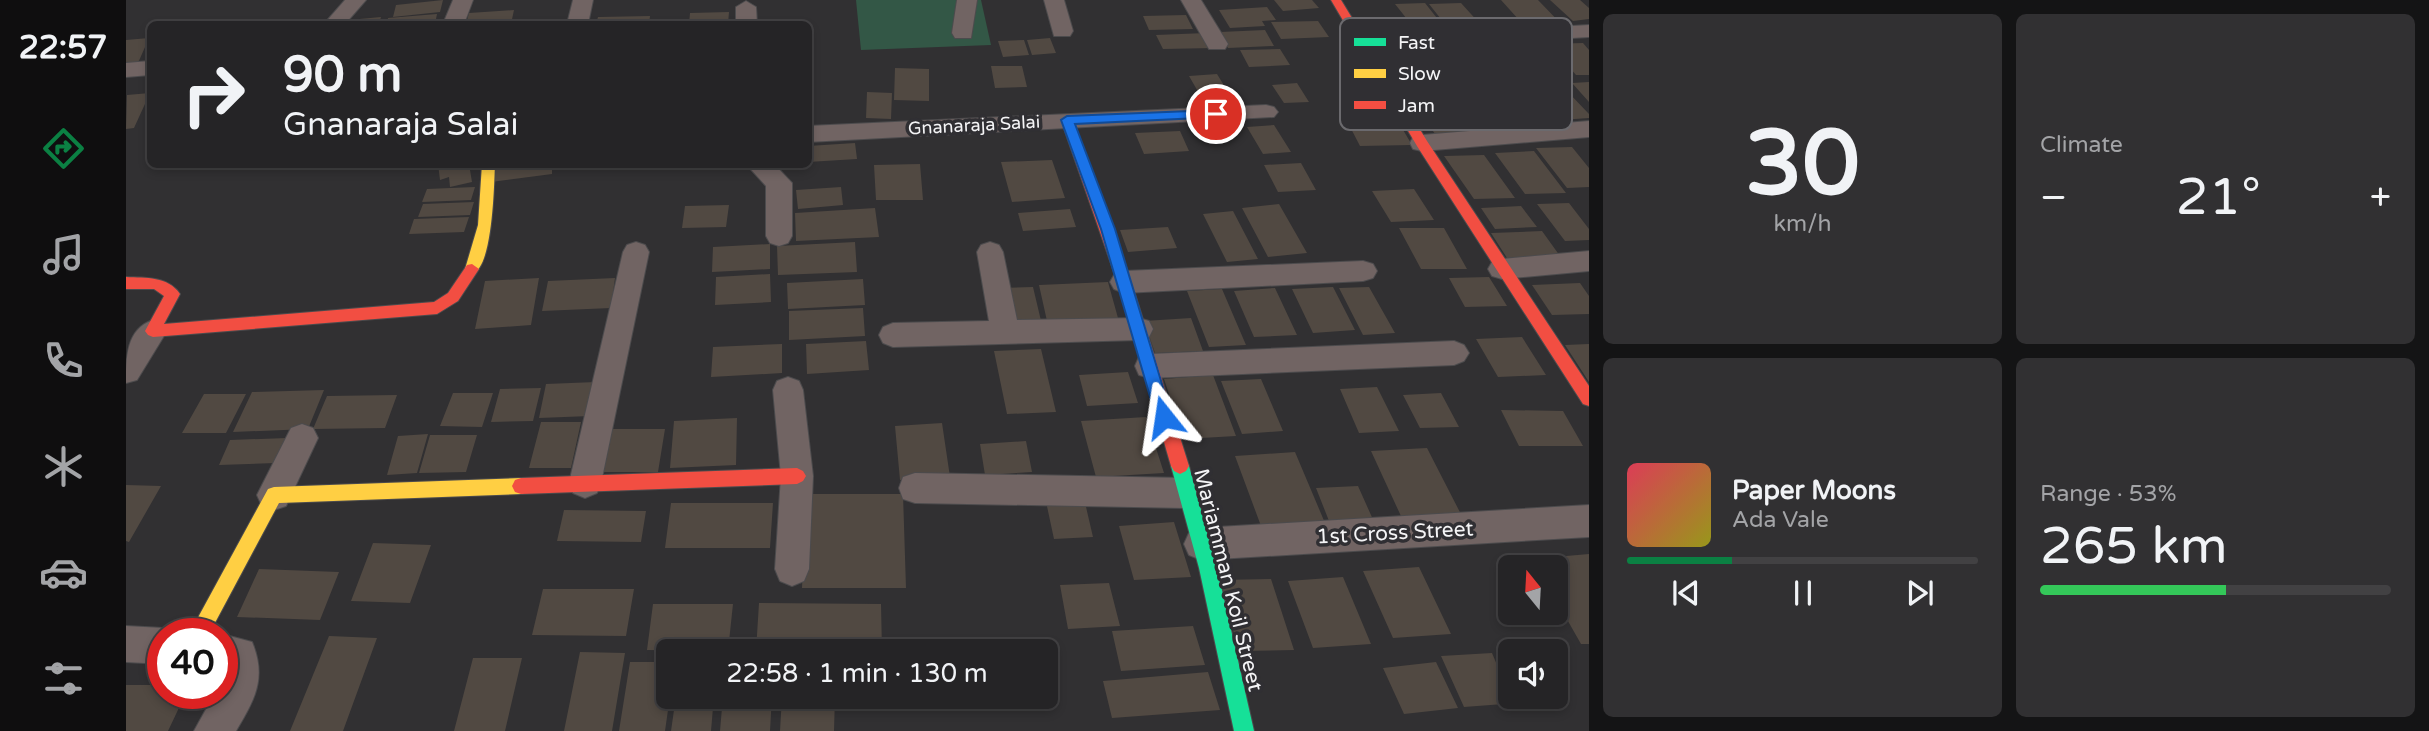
<!DOCTYPE html>
<html lang="en">
<head>
<meta charset="utf-8">
<style>
	body { margin:0; font-family:"Varela Round",sans-serif; background:#313032; color:#f1f3f6; height:100vh; display:flex; flex-direction:column; font-size:26px; white-space:nowrap }
	* { box-sizing:border-box; margin:0 }
	p { font-size:23px; color:#a3a4a7 }
	.icon { flex:none; width:38px; height:38px; fill:none; stroke:currentColor; stroke-width:2; stroke-linecap:round; stroke-linejoin:round }
	.map { position:relative; flex:1; overflow:hidden }
	.panel { display:flex; flex-direction:column; gap:14px; padding:14px; background:#141415; width:840px }
	.panel>* { flex:none }
	.banner { position:absolute; left:21px; top:21px; width:665px; height:147px; border-radius:10px; box-shadow:0 4px 10px #0003,0 0 0 2px #424143; background:#252426; color:#f1f3f6; overflow:hidden }
	.needle { width:46px; rotate:342deg }
	.buttons { position:absolute; left:1372px; top:555px; display:grid; gap:14px }
	.buttons a { display:grid; place-items:center; width:70px; height:70px; border-radius:10px; background:#252426; box-shadow:0 4px 10px #0003,0 0 0 2px #424143; font-size:35px }
	.speed { position:absolute; left:21px; top:618px; display:flex; gap:14px; font-size:35px; font-weight:700; text-align:center }
	.speed>* { display:grid; place-content:center; width:91px; height:91px; border-radius:50%; background:#252426; box-shadow:0 4px 10px #0003,0 0 0 2px #424143; line-height:1 }
	.speed .limit { border:10px solid #d22; background:#fff; color:#111 }
	.pin { position:absolute; display:grid; place-items:center; width:60px; height:60px; color:#fff; margin:-30px; border:4px solid #fff; border-radius:50%; box-shadow:0 2px 7px #0007 }
	.me { position:absolute; width:77px; margin:-38px; rotate:345deg; stroke-linejoin:round; filter:drop-shadow(0 0 5px #0008) }
	.turn { display:flex; align-items:center; gap:24px; height:147px; padding:0 21px; font-size:32px }
	.turn .icon { width:91px; height:91px; stroke-width:2.5 }
	.turn b { display:block; font-size:49px; line-height:60px }
	.big { font-size:52px; font-weight:600; line-height:1.1 }
	.panel .tile { flex:1; display:flex; flex-direction:column; justify-content:center; gap:10px; min-width:0; padding:0 24px; border-radius:10px; background:#313032 }
	.panel .dial { align-items:center; gap:0 }
	.dial b { font-size:91px; line-height:1 }
	.song { display:flex; align-items:center; gap:21px }
	.cover { width:84px; height:84px; border-radius:10px; background:linear-gradient(135deg,hsl(350 70% 55%),hsl(60 70% 35%)) }
	.played { height:7px; border-radius:4px; background:linear-gradient(90deg,#0b8043 30%,#424143 30%) }
	.keys { display:flex; justify-content:space-around; direction:ltr }
	.heat { display:flex; justify-content:space-between; align-items:center; font-size:38px; direction:ltr }
	.charge { height:10px; border-radius:5px; background:linear-gradient(90deg,#34c759 53%,#424143 0) }
	.panel .tiles { flex:1; display:grid; gap:14px; grid-template-columns:repeat(2,1fr) }
	.trip { position:absolute; left:530px; top:639px; width:402px; height:70px; border-radius:10px; background:#252426; box-shadow:0 4px 10px #0003,0 0 0 2px #424143; font-weight:600; line-height:70px; text-align:center }
	main { display:flex; flex:1; min-height:0 }
	.dock { display:flex; flex-direction:column; width:126px; justify-content:space-around; align-items:center; background:#0f0e0f; color:#a3a4a7 }
	.dock .icon { width:49px; height:49px }
	.dock .on { color:#0b8043 }
	.dock b { font-size:32px; color:#f1f3f6 }
	.map>svg:first-child { display:block }
</style>
</head>
<body>
<main>
<nav class="dock">
<b>22:57</b>
<svg class="icon on" aria-label="directions" viewBox="0 0 24 24"><path d="M12 3l9 9-9 9-9-9zM9 14v-3h6M13 9l2 2-2 2"/></svg>
<svg class="icon" aria-label="music" viewBox="0 0 24 24"><path d="M9 18V5l10-2v13"/><circle cx="6" cy="18" r="3"/><circle cx="16" cy="16" r="3"/></svg>
<svg class="icon" aria-label="phone" viewBox="0 0 24 24"><path d="M5 4h4l2 5-3 2q2 4 5 5l2-3 5 2v4C11 20 4 13 5 4z"/></svg>
<svg class="icon" aria-label="climate" viewBox="0 0 24 24"><path d="M12 3v18M4 7l16 10M4 17L20 7"/></svg>
<svg class="icon" aria-label="car" viewBox="0 0 24 24"><path d="M5 17H2v-5l4-1 3-4h7l3 4 3 1v5h-3M9 17h6M6 11h13"/><circle cx="7" cy="17" r="2"/><circle cx="17" cy="17" r="2"/></svg>
<svg class="icon" aria-label="filters" viewBox="0 0 24 24"><path d="M4 7h16M4 17h16"/><circle cx="9" cy="7" r="2"/><circle cx="15" cy="17" r="2"/></svg>
</nav>
<div class="map">
<svg width="1463" height="731" viewBox="0 0 1463 731">
	<rect width="100%" height="100%" fill="#313032"/>
	<path fill="#335746" d="M730 0H855L865 45 735 50Z"/>
	<path fill="#514942" d="M317 0 314 12 267 17 270 5Z
		M1148 0H1186L1193 8 1157 11Z
		M1375 0H1412L1440 29 1403 31Z
		M1424 0H1454L1463 8V19L1447 21Z
		M1299 3 1326 37 1296 38 1269 4Z
		M1335 3 1365 36 1330 38 1303 4Z
		M1141 7 1150 20 1136 21 1139 26 1104 28 1093 10Z
		M388 10 385 24H340L343 13Z
		M603 12 602 24H563L564 13Z
		M311 14 309 24H261L262 18Z
		M1060 15 1067 29 1023 30 1017 16Z
		M524 16 523 24H470L472 17Z
		M255 17 253 24H211L212 21Z
		M1192 21 1203 37 1155 39 1145 22Z
		M1139 30 1148 46 1102 48 1094 32Z
		M1080 33 1088 48 1037 49 1030 35Z
		M23 38 12 63 0 64V40Z
		M924 38 930 53 906 55 901 40Z
		M898 40 903 55 877 57 872 41Z
		M1457 43 1463 50V75H1450L1423 44Z
		M1154 49 1164 65 1123 67 1114 50Z
		M865 66H896L901 87 869 88Z
		M769 68 803 69V101L768 100Z
		M1091 74 1107 100 1078 102 1063 76Z
		M1463 82V102L1446 83Z
		M1171 83 1183 102 1158 103 1146 85Z
		M1441 91 1463 114V118L1435 120 1411 93Z
		M741 92 766 93 765 119 740 118Z
		M24 93 8 128 0 129 1 95Z
		M1324 96 1351 132 1309 134 1284 97Z
		M1270 118 1286 145 1234 146 1220 119Z
		M1148 125 1165 152 1137 154 1121 127Z
		M1054 131 1063 151 1018 154 1009 133Z
		M729 143 731 159 682 162V146Z
		M1446 147 1463 168V187L1441 188 1410 148Z
		M1408 151 1440 193 1399 194 1369 153Z
		M1358 155 1389 198 1348 199 1318 156Z
		M926 160 939 198 886 202 875 162Z
		M1175 163 1190 190 1152 192 1138 165Z
		M312 164H343L346 182 324 187 323 177 314 180Z
		M367 164H426V174L365 182Z
		M794 164 797 200H750L748 165Z
		M349 187 345 200 296 202 301 189Z
		M715 187 717 205 672 209 670 190Z
		M1288 189 1308 220 1265 222 1246 191Z
		M348 202 344 215 292 217 297 204Z
		M1443 203 1463 229V240L1439 241 1411 204Z
		M1153 204 1181 253 1142 257 1116 208Z
		M603 205 600 227 556 228 559 206Z
		M1395 206 1411 227 1369 229 1355 208Z
		M749 208 753 237 670 241 669 213Z
		M944 209 950 227 897 231 892 213Z
		M1107 211 1132 259 1101 262 1077 214Z
		M343 217 338 232 283 234 288 219Z
		M1042 227 1051 248 1002 252 994 230Z
		M1273 228H1318L1341 269H1295Z
		M1416 231 1434 256 1381 258 1365 233Z
		M729 242 731 272 652 275 651 246Z
		M644 244V269L586 272 587 247Z
		M644 274 645 302 589 305 590 277Z
		M1363 277 1381 306 1339 307 1323 278Z
		M413 278 405 325 349 329 359 281Z
		M489 278 485 308 416 311 422 281Z
		M737 279 739 305 662 309 661 283Z
		M982 282 992 318 921 321 913 285Z
		M1454 283 1463 296V314L1426 315 1406 285Z
		M907 287 916 325 880 327 872 288Z
		M1207 287 1229 330 1187 333 1166 289Z
		M1243 287 1269 333 1237 335 1213 288Z
		M1149 288 1171 335 1128 337 1108 291Z
		M1096 289 1120 345 1083 347 1061 291Z
		M737 308 739 336 663 340V311Z
		M1065 318 1077 351 1029 353 1018 321Z
		M1396 337 1420 375 1372 377 1350 339Z
		M740 341 743 370 681 374 680 344Z
		M656 344V373L585 377 587 347Z
		M1463 344V382L1439 345Z
		M915 349 930 412 881 414 868 351Z
		M1002 372 1012 403 961 406 953 375Z
		M1087 375 1110 436 1058 439 1038 379Z
		M1135 379 1157 431 1116 434 1095 381Z
		M470 382 464 416 413 418 420 384Z
		M1251 387 1273 431 1233 433 1214 389Z
		M415 388 407 421 365 422 374 389Z
		M198 390 182 429 107 432 126 392Z
		M327 393H367L356 427 314 426Z
		M1315 393 1333 427 1294 428 1277 395Z
		M78 394H120L100 433H56Z
		M271 395 259 428 187 429 201 396Z
		M1375 410 1437 411 1457 446H1393Z
		M1020 417 1038 473 970 477 955 421Z
		M611 418 610 465 544 468 548 421Z
		M415 422H455L445 468H403Z
		M816 423 824 477 774 480 769 426Z
		M479 429H539L532 472H469Z
		M302 434 291 473 261 475 272 436Z
		M304 435H351L340 472 293 473Z
		M161 438 150 463 93 465 104 440Z
		M900 441 906 472 859 475 854 444Z
		M1301 448 1340 524 1280 527 1245 451Z
		M1169 452 1199 523 1135 526 1109 456Z
		M0 485 35 486 3 542 0 541Z
		M1232 486 1249 524 1205 526 1190 488Z
		M680 494H777L780 588H676Z
		M957 494 967 537 928 539 919 497Z
		M545 503H647L644 548H539Z
		M438 510 520 511 515 542 431 541Z
		M1048 522 1065 577 1008 580 993 526Z
		M247 543 305 545 284 603 225 601Z
		M1463 554V644H1455L1430 600V567H1410L1406 559Z
		M1293 567 1325 634 1267 638 1237 571Z
		M133 569 213 572 194 620 111 617Z
		M1217 577 1245 644 1187 648 1162 581Z
		M1145 579 1168 650 1113 651 1093 580Z
		M983 583 994 626 942 629 934 585Z
		M417 589H508L500 636 406 635Z
		M633 603 755 604 756 651H630Z
		M527 604H607L602 651 521 650Z
		M1067 626 1079 665 995 671 986 631Z
		M203 636 251 638 217 731H164Z
		M454 652 499 653 486 731H438Z
		M1366 653 1384 696 1391 703 1338 707 1315 656Z
		M347 658H396L379 731H328Z
		M504 662H542L544 696 539 731H493Z
		M1310 662 1332 708 1278 714 1257 668Z
		M1082 672 1094 710 986 718 977 681Z
		M0 685H37V693H60L42 731H0Z
		M550 696H588L585 731H545Z
		M597 696H646L644 731H594Z
		M656 696H709L708 731H654Z"/>
	<g fill="none" stroke-linecap="round" stroke-linejoin="round">
		<g stroke="#4c4b4d" stroke-width="2">
			<path id="street" d="M219 0H240L219 24H198Z
				M327 0H347L338 24H317Z
				M447 0H467L462 24H441Z
				M831 0H851L845 38H829L826 33Z
				M918 0H938L947 31 944 36H928Z
				M1055 0H1075L1102 44 1099 49H1083Z
				M620 1 630 7 631 24H610V7Z
				M1463 25V37L1236 50 1225 44 1236 38Z
				M24 61V75L0 77V63Z
				M1140 105 1148 107 1152 112 1148 117 682 142V126Z
				M1463 121V137L1296 151 1287 149 1284 143 1287 137 1296 135Z
				M620 164H648L666 183V236L662 243 653 246 644 243 640 236V186Z
				M510 242 519 245 523 252 475 483 471 493 459 498 447 493 443 483 497 252 501 245Z
				M864 242 873 245 877 252 891 320 1013 318 1023 321 1027 329 1023 337 1013 340 767 347 757 343 753 335 757 327 767 323 863 321 851 252 855 245Z
				M1463 251V271L1376 279 1366 276 1362 269 1366 262 1376 259Z
				M1237 261 1247 264 1251 271 1247 278 1237 281 998 293 988 289 984 282 988 275 998 271Z
				M27 320 37 323 41 331 11 380 0 383C0 358 0 329 27 320Z
				M1328 341 1338 345 1343 353 1338 361 1328 365 1024 378 1013 375 1009 366 1013 357 1024 354Z
				M662 377 673 381 677 390 687 476 683 569 678 581 666 586 654 581 649 569 655 476 647 390 651 381Z
				M176 424 187 428 192 438 160 506 148 510 136 506 131 495 165 428Z
				M789 473 1059 478 1071 482 1075 493 1071 504 1059 508 789 503 777 499 773 488 777 477Z
				M1463 505V537L1075 560 1063 555 1058 544 1063 533 1075 528Z
				M0 626 37 628 50 633 37 634V664L0 662Z
				M96 634 126 642C141 678 129 699 110 731H68L89 693H96Z"/>
		</g>
		<g stroke="#4c4b4d" stroke-width="2">
			<path id="fast" d="M1054 458 1060 461 1063 466 1091 568 1128 731H1108L1073 568 1045 466 1048 461Z"/>
		</g>
		<g stroke="#4c4b4d" stroke-width="2">
			<path id="slow" d="M356 164H369C368 185 367 268 346 274L339 269 352 225Z
				M395 478 401 480 404 486 401 492 395 494 153 503 83 634H63L142 489 148 487Z"/>
		</g>
		<g stroke="#4c4b4d" stroke-width="2">
			<path id="jam" d="M1205 0H1215L1301 141 1463 386V406L1457 404 1291 146Z
				M941 116 947 120 1004 278 1063 466 1060 471 1054 474 1048 471 1045 466 990 278 935 120Z
				M346 264 353 269 332 301 311 314 27 337 22 335 19 331 38 296 28 289H0V277C20 278 42 276 54 294L38 324 308 302 322 293 341 265Z
				M671 468 677 471 680 476 677 481 671 484 395 494 389 492 386 486 389 480 395 478Z"/>
		</g>
		<use href="#street" fill="#716463" fill-rule="evenodd"/>
		<use href="#fast" fill="#16e098" fill-rule="evenodd"/>
		<use href="#slow" fill="#ffcf43" fill-rule="evenodd"/>
		<use href="#jam" fill="#f24e42" fill-rule="evenodd"/>
	</g>
	<path fill="#1a73e8" stroke="#114b97" stroke-width="2" d="M1090 110 1096 114 1094 117 949 124 989 229 1046 417 1038 424 1030 417 975 229 935 120 941 116Z"/>
	<g text-anchor="middle" dominant-baseline="central" stroke-width="7" stroke-linejoin="round" paint-order="stroke">
		<g font-size="18" fill="#f4f4f6" stroke="#302f33">
			<text transform="translate(848 125) rotate(-3)">Gnanaraja Salai</text>
		</g>
		<g font-size="21" fill="#f4f4f6" stroke="#302f33">
			<text transform="translate(1269 533) rotate(-3)">1st Cross Street</text>
			<text transform="translate(1102 580) rotate(76)">Mariamman Koil Street</text>
		</g>
	</g>
	<rect x="1214" y="18" width="232" height="112" rx="10" fill="#302f33" stroke="#6b6a6e" stroke-width="2"/>
	<rect x="1228" y="38" width="32" height="8" fill="#16e098"/>
	<rect x="1228" y="69" width="32" height="9" fill="#ffcf43"/>
	<rect x="1228" y="101" width="32" height="8" fill="#f24e42"/>
	<g font-size="19" fill="#f4f4f6">
		<text x="1272" y="49">Fast</text>
		<text x="1272" y="80">Slow</text>
		<text x="1272" y="112">Jam</text>
	</g>
</svg>
<div class="buttons">
<a><svg class="needle" viewBox="-14 -14 28 28"><path d="M0-13l5 13h-10z" fill="#e53935"/><path d="M0 13l5-13h-10z" fill="#a3a4a7"/></svg></a>
<a><svg class="icon" aria-label="sound" viewBox="0 0 24 24"><path d="M4 9h4l5-4v14l-5-4H4zM17 9q2 3 0 6"/></svg></a>
</div>
<div class="speed"><div class="limit">40</div></div>
<div class="pin" style="left:1090px;top:114px;background:#d93025"><svg class="icon" aria-label="arrive" viewBox="0 0 24 24"><path d="M6 21V4h12l-3 4 3 4H6"/></svg></div>
<svg class="me" style="left:1038px;top:417px" viewBox="-20 -20 40 40"><path d="M0-17L14 15 0 8-14 15z" fill="#1a73e8" stroke="#fff" stroke-width="4"/></svg>
<div class="trip">22:58 · 1 min · 130 m</div>
<div class="banner">
<div class="turn"><svg class="icon" aria-label="right" viewBox="0 0 24 24"><path d="M7 20v-9h11M14 6l5 5-5 5"/></svg><div><b>90 m</b>Gnanaraja Salai</div></div>
</div>
</div>
<section class="panel">
<div class="tiles">
<div class="tile dial"><b>30</b><p>km/h</p></div>
<div class="tile"><p>Climate</p>
<div class="heat"><a>−</a><b class="big">21°</b><a>+</a></div>
</div>
<div class="tile">
<div class="song"><i class="cover"></i><div><b>Paper Moons</b><p>Ada Vale</p></div></div>
<div class="played"></div>
<div class="keys"><svg class="icon" aria-label="previous" viewBox="0 0 24 24"><path d="M18 5L8 12l10 7zM5 5v14"/></svg><svg class="icon" aria-label="pause" viewBox="0 0 24 24"><path d="M8 5v14M16 5v14"/></svg><svg class="icon" aria-label="next" viewBox="0 0 24 24"><path d="M6 5l10 7-10 7zM19 5v14"/></svg></div>
</div>
<div class="tile"><p>Range · 53%</p><b class="big">265 km</b><div class="charge"></div></div>
</div>
</section>
</main>
</body>
</html>
